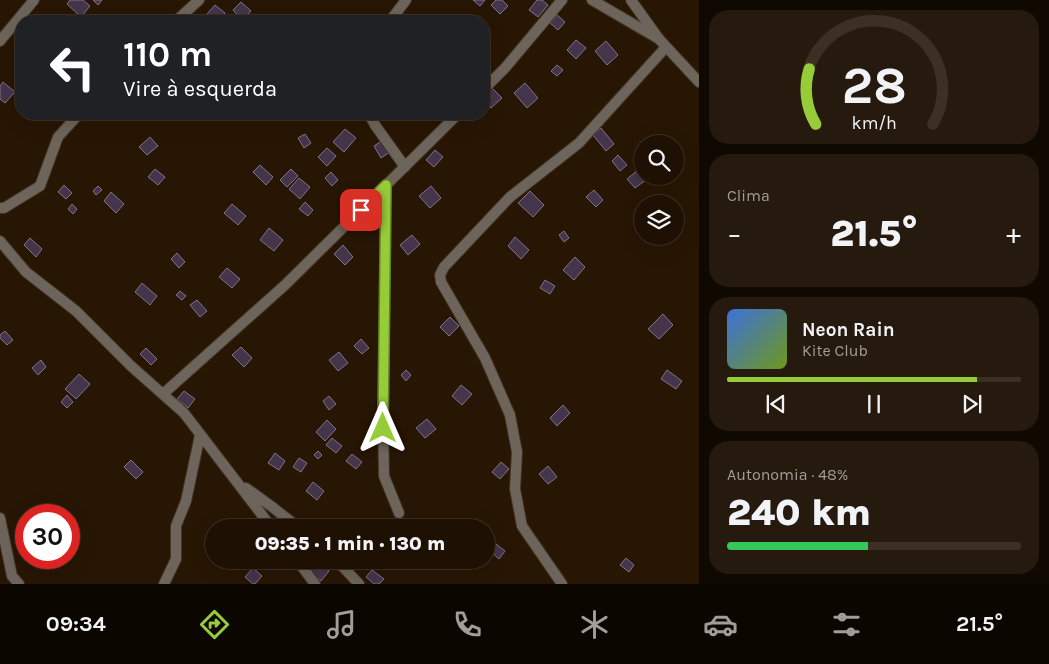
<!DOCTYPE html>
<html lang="pt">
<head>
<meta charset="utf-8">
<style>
	body { margin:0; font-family:Karla,sans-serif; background:#26190d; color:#f1f3f6; height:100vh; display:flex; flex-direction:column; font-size:19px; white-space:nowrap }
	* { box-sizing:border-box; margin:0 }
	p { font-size:16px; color:#a19d9a }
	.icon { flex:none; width:28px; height:28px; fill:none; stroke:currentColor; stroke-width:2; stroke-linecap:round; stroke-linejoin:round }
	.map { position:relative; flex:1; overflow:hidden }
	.drawer { display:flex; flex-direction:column; gap:10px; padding:10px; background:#100902; width:350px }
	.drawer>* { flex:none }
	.banner { position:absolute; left:15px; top:15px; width:475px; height:105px; border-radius:20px; box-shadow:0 5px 20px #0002,0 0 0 1px #3c3025; background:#202124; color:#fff; overflow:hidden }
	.tools { position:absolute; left:634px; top:135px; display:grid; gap:10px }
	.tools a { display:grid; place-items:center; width:50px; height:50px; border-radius:50%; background:#1e1003; box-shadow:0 5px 20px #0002,0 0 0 1px #3c3025; font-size:25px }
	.speed { position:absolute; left:15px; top:504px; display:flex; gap:10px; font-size:25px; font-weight:700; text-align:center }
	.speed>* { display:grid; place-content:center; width:65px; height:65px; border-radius:50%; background:#1e1003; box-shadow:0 5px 20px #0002,0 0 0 1px #3c3025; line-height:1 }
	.speed .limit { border:8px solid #d22; background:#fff; color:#111 }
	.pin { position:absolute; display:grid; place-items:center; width:42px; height:42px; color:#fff; margin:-21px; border-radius:10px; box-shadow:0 2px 8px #0006 }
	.me { position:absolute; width:55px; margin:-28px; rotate:0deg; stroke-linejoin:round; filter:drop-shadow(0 0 4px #0008) }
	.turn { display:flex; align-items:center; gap:18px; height:105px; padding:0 25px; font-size:22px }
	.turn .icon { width:65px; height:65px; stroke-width:2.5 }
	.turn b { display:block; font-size:35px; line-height:42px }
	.big { font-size:38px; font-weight:800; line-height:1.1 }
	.drawer .card { flex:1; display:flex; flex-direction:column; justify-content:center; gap:8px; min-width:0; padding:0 18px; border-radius:20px; background:#26190d }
	.drawer .dial { align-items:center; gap:0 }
	.dial svg { height:130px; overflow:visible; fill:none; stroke:#3c3025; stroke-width:7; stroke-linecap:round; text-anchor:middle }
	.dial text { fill:#f1f3f6; stroke:none }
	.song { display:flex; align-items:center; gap:15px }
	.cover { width:60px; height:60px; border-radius:8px; background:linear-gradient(135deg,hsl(220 70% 55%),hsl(80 70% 35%)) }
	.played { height:5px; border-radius:2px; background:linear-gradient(90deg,#97cc39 85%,#3c3025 85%) }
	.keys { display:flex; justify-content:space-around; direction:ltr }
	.heat { display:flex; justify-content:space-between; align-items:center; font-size:28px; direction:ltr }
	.charge { height:8px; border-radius:4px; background:linear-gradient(90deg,#34c759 48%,#3c3025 0) }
	.trip { position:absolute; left:205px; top:519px; width:290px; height:50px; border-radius:25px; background:#1e1003; box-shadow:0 5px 20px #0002,0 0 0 1px #3c3025; font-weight:800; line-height:50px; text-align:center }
	.tabs { display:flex; height:80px; justify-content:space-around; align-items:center; background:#0c0601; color:#a19d9a }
	.tabs .icon { width:35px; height:35px }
	.tabs .on { color:#97cc39 }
	.tabs b { font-size:22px; color:#f1f3f6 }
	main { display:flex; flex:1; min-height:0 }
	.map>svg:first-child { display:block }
</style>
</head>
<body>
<main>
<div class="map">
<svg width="699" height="584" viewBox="0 0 699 584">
	<rect width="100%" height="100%" fill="#281604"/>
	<path fill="#44354b" stroke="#82728a" d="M70 0H83L90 6 81 17 67 4Z
		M93 0H102L98 5Z
		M473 0H485L480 6Z
		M496 0H502L508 6 500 14 491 5Z
		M537 0H542L548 5 538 17 529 10Z
		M241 2 251 11 242 20 233 10Z
		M215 5 225 13 217 21H215L207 14Z
		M103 15 109 21H97Z
		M557 15 565 22 558 30 550 23Z
		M576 40 586 48 576 59 567 50Z
		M606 41 618 55 607 65 595 51Z
		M557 65 563 70 557 76 551 71Z
		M3 82 15 92 5 103 0 99V86Z
		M525 83 538 98 527 108 514 93Z
		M491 87 502 98 491 108 484 100V95Z
		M601 128 614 144 606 151 593 135Z
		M345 129 356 138 344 152 333 142Z
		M305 134 311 143 304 148 298 138Z
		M150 137 158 146 147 155 139 147Z
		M383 140 390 152 381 158 374 146Z
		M327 148 336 156 327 166 318 157Z
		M435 150 443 157 434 167 426 160Z
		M618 155 627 165 620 171 612 161Z
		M260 165 273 177 266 185 253 172Z
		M155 169 165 177 158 185 148 177Z
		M291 169 298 176 287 187 280 180Z
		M638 170 646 180 635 188 627 179Z
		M331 172 338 180 332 186 325 178Z
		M299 178 310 187 300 199 289 189Z
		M64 185 72 193 66 199 58 192Z
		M98 186 102 190 96 195 93 191Z
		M431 186 441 198 430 208 419 196Z
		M594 190 603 200 596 207 586 197Z
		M530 191 544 205 533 217 518 203Z
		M111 192 124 204 116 213 104 201Z
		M305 202 313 210 308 216 299 209Z
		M72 204 77 209 73 214 68 209Z
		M232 204 246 216 238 225 224 213Z
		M269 228 283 240 274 251 260 240Z
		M564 231 569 238 564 242 559 235Z
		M412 235 420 244 408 255 400 245Z
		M515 237 529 250 521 259 508 246Z
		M30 238 42 249 36 257 24 245Z
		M343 245 353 257 345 265 334 254Z
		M177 253 185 262 179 268 171 259Z
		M575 257 585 267 574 280 563 270Z
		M227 268 240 279 232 288 219 277Z
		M545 280 555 286 550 294 540 288Z
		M142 283 157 296 150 305 135 292Z
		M180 291 186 296 182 300 176 295Z
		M197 300 207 311 200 317 190 305Z
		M663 314 673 325 659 339 648 329Z
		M450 317 459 326 449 336 440 327Z
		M5 331 13 340 7 345 0 338V335Z
		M361 339 369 348 362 354 354 346Z
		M241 347 252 358 244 367 232 355Z
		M146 348 157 359 151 365 140 354Z
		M339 352 348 363 338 371 329 360Z
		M41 360 46 367 38 375 32 368Z
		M406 370 411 375 406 381 401 375Z
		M667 370 682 381 676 389 661 379Z
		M79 374 90 384 76 399 65 389Z
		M461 385 472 394 462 405 452 396Z
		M184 391 195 399 188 408 177 399Z
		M67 395 73 402 67 408 61 402Z
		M329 396 336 404 329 410 323 401Z
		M563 405 570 413 557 426 550 418Z
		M427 419 436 429 425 438 416 428Z
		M327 420 336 429 325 441 316 432Z
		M332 438 342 446 336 453 326 445Z
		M318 451 322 455 318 459 314 455Z
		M275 453 285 461 279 470 268 463Z
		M352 454 362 462 356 469 346 461Z
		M299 458 307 463 301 472 293 467Z
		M131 460 143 472 136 479 124 467Z
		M501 462 509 469 500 479 492 472Z
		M548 466 557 477 548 484 539 474Z
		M313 482 324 491 317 500 306 491Z
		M453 522 460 527 459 528 449 527Z
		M496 544 505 551 499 559 490 551Z
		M626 558 634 565 629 572 620 565Z
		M315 560 329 571 321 581 308 570Z
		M410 560H427L418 569Z
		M253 568 262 576 255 584H253L245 577Z
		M372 570 384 579 379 584H374L366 577Z"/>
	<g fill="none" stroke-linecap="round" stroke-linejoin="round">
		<g stroke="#432" stroke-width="12">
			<path id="minor" d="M592 0 659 39
				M176 21 199 0
				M390 21 406 0
				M0 41 34 0
				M484 89 505 68 562 0
				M369 114 375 125 405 167
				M386 185 383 413 384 476 399 513
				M0 208H4L40 186 58 137 79 114
				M0 241 26 272 76 311 131 366 184 413 272 528
				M163 394 285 285 458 114
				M246 488 271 506 299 528
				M0 518 12 576 19 584
				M297 560 315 584
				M333 560 343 567 359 584
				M164 584 176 559V526L186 501 200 435
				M562 584 522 526 515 489 517 452 510 415 485 358 441 282 440 275 444 267 510 197 579 143 666 47"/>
		</g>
		<g stroke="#432" stroke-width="12">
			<path id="tertiary" d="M631 0 659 39 699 82"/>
		</g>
		<use href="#minor" stroke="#6d655b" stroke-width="10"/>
		<use href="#tertiary" stroke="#6d655b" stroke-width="10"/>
	</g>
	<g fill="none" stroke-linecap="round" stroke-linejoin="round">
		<g stroke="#628525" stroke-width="12">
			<path id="route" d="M361 210 386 185 383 428"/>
		</g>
		<use href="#route" stroke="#97cc39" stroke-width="9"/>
	</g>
</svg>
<div class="tools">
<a><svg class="icon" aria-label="search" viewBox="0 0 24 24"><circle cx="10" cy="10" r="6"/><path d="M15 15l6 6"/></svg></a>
<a><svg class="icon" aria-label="layers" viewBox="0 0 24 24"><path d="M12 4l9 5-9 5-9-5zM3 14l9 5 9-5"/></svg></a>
</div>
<div class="speed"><div class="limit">30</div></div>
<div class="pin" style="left:361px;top:210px;background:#d93025"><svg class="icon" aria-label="arrive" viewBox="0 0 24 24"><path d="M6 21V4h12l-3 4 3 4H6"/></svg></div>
<svg class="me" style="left:383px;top:428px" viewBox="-20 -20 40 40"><path d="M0-17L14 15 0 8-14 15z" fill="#97cc39" stroke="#fff" stroke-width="4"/></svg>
<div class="trip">09:35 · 1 min · 130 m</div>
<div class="banner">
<div class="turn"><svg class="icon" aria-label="left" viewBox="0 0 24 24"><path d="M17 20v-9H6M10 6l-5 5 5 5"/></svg><div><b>110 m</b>Vire à esquerda</div></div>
</div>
</div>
<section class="drawer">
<div class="card dial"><svg viewBox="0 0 100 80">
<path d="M14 69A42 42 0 1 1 86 69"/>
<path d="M14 69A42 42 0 0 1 10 35" stroke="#97cc39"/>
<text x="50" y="56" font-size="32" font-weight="700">28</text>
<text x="50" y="72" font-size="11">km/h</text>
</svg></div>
<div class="card"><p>Clima</p>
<div class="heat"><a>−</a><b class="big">21.5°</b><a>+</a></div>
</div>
<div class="card">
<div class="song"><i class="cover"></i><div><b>Neon Rain</b><p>Kite Club</p></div></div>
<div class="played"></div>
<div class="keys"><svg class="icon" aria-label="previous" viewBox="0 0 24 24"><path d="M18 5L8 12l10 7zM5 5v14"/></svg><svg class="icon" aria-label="pause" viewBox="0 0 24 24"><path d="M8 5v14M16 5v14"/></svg><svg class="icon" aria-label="next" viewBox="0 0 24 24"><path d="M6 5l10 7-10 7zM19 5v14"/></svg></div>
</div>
<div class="card"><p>Autonomia · 48%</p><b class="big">240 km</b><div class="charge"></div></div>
</section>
</main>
<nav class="tabs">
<b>09:34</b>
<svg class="icon on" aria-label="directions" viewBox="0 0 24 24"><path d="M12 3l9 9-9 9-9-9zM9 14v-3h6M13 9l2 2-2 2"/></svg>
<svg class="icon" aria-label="music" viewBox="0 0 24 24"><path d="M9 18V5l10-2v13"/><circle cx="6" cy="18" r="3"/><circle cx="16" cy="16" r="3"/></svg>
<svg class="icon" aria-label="phone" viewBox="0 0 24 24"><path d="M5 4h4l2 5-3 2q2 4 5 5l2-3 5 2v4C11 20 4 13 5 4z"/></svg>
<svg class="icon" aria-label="climate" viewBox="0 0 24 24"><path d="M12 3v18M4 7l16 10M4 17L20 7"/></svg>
<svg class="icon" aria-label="car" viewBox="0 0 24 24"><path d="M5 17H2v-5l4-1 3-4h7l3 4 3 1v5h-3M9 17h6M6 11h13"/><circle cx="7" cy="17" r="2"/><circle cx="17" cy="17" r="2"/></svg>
<svg class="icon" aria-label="filters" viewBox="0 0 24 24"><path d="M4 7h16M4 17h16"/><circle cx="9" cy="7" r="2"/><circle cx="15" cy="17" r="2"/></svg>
<b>21.5°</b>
</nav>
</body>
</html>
